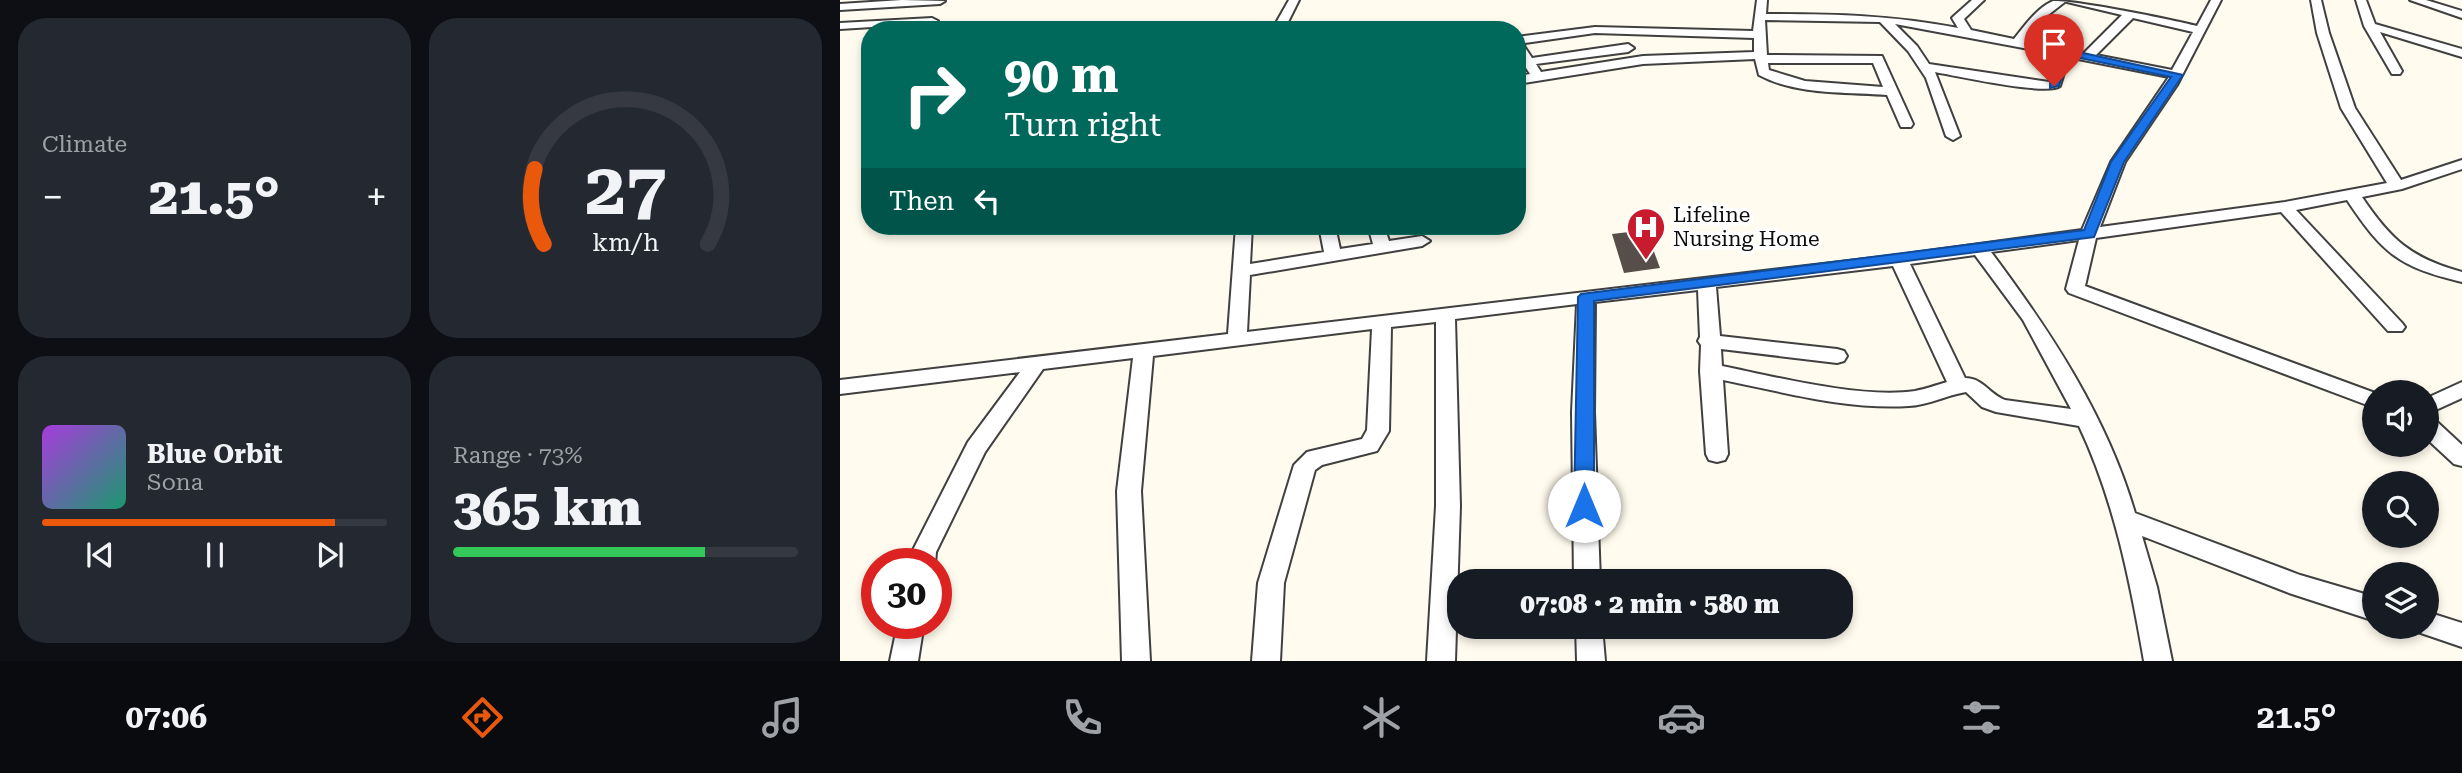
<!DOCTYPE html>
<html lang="en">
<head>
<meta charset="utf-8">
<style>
	body { margin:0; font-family:"Roboto Serif",serif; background:#242831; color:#f1f3f6; height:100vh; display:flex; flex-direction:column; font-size:26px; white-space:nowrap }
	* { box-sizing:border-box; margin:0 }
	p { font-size:23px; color:#9ea1a6 }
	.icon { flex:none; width:38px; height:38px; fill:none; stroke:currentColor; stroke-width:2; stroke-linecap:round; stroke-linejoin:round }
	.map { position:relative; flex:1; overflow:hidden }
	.panel { display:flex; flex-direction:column; gap:18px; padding:18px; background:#0d0f14; width:840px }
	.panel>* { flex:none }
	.banner { position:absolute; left:21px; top:21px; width:665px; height:214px; border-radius:28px; box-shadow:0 4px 10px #0003; background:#00695c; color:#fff; overflow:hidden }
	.tools { position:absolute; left:1522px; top:380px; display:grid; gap:14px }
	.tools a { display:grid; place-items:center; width:77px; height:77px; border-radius:50%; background:#171b24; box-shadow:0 4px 10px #0003; font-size:35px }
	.speed { position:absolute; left:21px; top:548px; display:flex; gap:14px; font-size:35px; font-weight:700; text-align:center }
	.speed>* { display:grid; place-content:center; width:91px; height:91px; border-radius:50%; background:#171b24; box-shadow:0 4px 10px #0003; line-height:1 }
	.speed .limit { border:10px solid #d22; background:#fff; color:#111 }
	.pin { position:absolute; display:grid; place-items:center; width:60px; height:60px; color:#fff; margin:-72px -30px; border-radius:50% 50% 50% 0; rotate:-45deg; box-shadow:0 0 7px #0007 }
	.pin .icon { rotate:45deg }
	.me { position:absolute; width:77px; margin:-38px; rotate:0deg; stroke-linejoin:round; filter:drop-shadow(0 0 5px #0008) }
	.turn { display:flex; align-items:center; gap:24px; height:147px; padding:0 28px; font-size:32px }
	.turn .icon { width:91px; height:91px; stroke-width:2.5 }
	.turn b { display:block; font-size:49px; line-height:60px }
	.then { display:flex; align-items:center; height:66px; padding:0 28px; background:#0003; gap:14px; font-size:26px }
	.big { font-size:52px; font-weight:800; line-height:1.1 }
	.panel .tile { flex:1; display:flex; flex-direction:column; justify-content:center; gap:10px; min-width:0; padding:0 24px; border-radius:28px; background:#242831 }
	.panel .dial { align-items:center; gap:0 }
	.dial svg { height:182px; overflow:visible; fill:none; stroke:#363941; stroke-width:7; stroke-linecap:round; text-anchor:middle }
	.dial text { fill:#f1f3f6; stroke:none }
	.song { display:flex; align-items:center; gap:21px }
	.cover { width:84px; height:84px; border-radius:10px; background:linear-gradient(135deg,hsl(280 70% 55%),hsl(160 70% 35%)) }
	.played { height:7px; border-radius:4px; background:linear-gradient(90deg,#ea580c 85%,#363941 85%) }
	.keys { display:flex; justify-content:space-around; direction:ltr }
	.heat { display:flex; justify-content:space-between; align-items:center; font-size:38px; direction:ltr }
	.charge { height:10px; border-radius:5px; background:linear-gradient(90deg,#34c759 73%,#363941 0) }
	.panel .tiles { flex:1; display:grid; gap:18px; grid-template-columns:repeat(2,1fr) }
	.trip { position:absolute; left:607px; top:569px; width:406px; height:70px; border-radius:28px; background:#171b24; box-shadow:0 4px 10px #0003; font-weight:800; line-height:70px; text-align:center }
	.tabs { display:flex; height:112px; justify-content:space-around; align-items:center; background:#090b0e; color:#9ea1a6 }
	.tabs .icon { width:49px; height:49px }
	.tabs .selected { color:#ea580c }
	.tabs b { font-size:32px; color:#f1f3f6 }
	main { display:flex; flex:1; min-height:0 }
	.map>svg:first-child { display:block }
</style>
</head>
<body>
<main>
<section class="panel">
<div class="tiles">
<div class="tile"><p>Climate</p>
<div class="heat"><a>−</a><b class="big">21.5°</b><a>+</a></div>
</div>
<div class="tile dial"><svg viewBox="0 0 100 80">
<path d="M14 69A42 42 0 1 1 86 69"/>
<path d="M14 69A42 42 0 0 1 10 36" stroke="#ea580c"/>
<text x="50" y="56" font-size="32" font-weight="700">27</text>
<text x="50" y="72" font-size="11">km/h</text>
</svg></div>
<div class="tile">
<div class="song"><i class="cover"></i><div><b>Blue Orbit</b><p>Sona</p></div></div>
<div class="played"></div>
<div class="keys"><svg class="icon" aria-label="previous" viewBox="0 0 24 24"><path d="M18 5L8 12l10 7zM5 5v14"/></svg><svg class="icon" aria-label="pause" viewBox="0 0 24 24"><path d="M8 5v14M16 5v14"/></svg><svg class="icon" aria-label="next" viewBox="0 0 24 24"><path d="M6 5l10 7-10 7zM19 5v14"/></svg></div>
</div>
<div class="tile"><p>Range · 73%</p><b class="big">365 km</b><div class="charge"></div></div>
</div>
</section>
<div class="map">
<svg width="1622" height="661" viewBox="0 0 1622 661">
	<rect width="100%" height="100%" fill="#fffbee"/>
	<path fill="#574d49" d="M806 230 820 268 784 273 772 234Z"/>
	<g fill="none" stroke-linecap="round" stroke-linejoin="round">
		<g stroke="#404040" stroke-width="4">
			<path id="street" d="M62 0 105 1 100 4 0 10V4Z
				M449 0H459L444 30H432Z
				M917 0H927L926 14C994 14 1051 15 1118 28L1112 18 1114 16 1132 0H1144L1124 19 1131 30 1174 39C1185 25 1197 8 1213 1 1235 0 1329 19 1357 26L1371 0H1381L1337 85 1285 162 1260 227 1445 202 1547 183 1501 108 1477 33 1471 0H1481L1489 33 1515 108 1561 180 1622 160V169L1562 189 1522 197C1551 240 1571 258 1622 272V282C1559 267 1543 254 1507 200L1456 210 1562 323 1565 327 1562 331H1548L1441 212 1256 238 1245 286 1535 393V408L1229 293 1226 289 1239 240 1151 252C1211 332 1267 417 1295 513L1460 575 1535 597V621L1449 593 1302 536 1317 587 1332 661H1304C1290 580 1274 500 1239 426L1156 412 1142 407 1126 392C1107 395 1089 405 1069 406 1007 410 943 392 883 380L888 454 885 460 877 462 869 460 866 454 860 371 861 345 858 341 860 337 858 290 755 302 754 412 760 581H734L732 412 737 304 615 319 620 506 615 661H587L596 506V322L551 327 549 431 537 451 482 465 475 470 444 583 440 661H412L418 583 454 465 467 452 522 439 527 430 532 329 313 356 301 491 310 661H282L277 491 293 358 203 369 145 452 96 552 95 564H69L72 552 128 442 180 372 0 394V380L388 334 396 226H412L410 264 484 252 479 226H495L500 249 533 244 528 226H544L549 241 582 236 590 241 582 246 410 275 407 332 1059 255 1242 230 1271 162 1329 77 1223 56 1224 73 1220 86C1208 96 1116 76 1095 72L1120 136 1113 140 1106 136 1086 78 1068 51 1040 22 925 20 927 55 1042 56 1073 124 1071 127H1061L1047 95C1005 92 956 95 919 75L915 59 803 64 677 84V76L690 74 677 54V37L755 27 913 31ZM1226 1 1227 2 1282 15 1244 53 1185 41 1198 23ZM1293 18 1353 32 1332 70 1256 55ZM1055 24 1210 53 1212 73 1209 82 1089 64 1077 46ZM755 33 914 38V52L803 56 701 72 696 64 788 52 794 48 788 44 692 58 684 46 685 43ZM928 63H1033L1043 87 965 81 929 70ZM1135 255 1183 320 1231 409 1165 400C1149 394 1143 378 1125 378L1070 264ZM1053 266 1107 382C1096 385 1086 389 1075 391 1022 399 936 377 882 366L881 349 997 363 1004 361 1007 356 1004 351 997 349 880 336 876 287Z
				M1516 0H1526L1535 24 1622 49V57L1540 32 1562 71 1560 74H1552L1524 26Z
				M1570 0H1586L1622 11V18Z
				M92 18 98 21 96 23 0 29V23Z
				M1622 382V398L1587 414V398Z
				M1587 418 1595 420 1622 445V466L1614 464 1587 439Z
				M1587 612 1622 623V647L1578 632 1575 626H1587Z
				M58 623H84L78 661H50Z
				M736 626H762L765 661H737Z"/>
		</g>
		<use href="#street" fill="#fff" fill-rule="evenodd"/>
	</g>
	<path fill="#1a73e8" stroke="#114b97" stroke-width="2" d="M1216 47 1343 75 1284 162 1254 237 754 301V506L751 512 744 514 737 512 734 506 738 297 741 294 1244 230 1271 162 1331 77 1221 54 1223 74 1219 86 1210 88 1211 50Z"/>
	<defs>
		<g id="hospital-pin" transform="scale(2.0125)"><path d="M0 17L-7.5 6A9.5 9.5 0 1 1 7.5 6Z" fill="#c81b2e" stroke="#fff"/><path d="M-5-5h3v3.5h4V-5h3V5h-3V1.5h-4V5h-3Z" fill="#fff"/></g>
	</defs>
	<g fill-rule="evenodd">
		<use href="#hospital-pin" x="806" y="227"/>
	</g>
	<g text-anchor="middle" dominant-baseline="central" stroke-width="7" stroke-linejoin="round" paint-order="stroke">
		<g font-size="21" fill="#0d0d0d" stroke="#fff" text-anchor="start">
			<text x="833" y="215">Lifeline<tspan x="833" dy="24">Nursing Home</tspan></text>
		</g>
	</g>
</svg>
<div class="tools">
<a><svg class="icon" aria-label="sound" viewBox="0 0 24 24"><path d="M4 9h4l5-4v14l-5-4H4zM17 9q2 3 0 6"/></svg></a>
<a><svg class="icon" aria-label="search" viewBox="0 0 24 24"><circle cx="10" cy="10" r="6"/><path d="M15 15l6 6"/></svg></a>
<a><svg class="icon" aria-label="layers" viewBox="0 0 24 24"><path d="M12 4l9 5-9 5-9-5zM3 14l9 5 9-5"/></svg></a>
</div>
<div class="speed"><div class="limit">30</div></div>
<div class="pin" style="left:1214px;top:86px;background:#d93025"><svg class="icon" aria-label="arrive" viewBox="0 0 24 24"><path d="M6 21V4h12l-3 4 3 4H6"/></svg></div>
<svg class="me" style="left:744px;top:506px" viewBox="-20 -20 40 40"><circle r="19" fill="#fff"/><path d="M0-13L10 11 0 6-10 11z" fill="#1a73e8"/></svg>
<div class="trip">07:08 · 2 min · 580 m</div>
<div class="banner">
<div class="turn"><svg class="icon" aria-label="right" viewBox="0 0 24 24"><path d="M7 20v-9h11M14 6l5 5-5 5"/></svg><div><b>90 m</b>Turn right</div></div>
<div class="then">Then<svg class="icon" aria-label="left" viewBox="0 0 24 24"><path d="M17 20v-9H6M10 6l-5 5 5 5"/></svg></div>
</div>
</div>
</main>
<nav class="tabs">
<b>07:06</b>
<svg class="icon selected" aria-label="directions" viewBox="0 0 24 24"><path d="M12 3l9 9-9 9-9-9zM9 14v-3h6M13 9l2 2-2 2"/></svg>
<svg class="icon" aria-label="music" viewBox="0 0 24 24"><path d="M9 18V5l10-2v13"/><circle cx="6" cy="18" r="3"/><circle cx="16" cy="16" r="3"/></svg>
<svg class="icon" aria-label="phone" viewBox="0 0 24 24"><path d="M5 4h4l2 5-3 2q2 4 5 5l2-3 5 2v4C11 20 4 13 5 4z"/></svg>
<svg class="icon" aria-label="climate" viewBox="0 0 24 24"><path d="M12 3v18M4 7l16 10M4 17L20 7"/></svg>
<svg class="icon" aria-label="car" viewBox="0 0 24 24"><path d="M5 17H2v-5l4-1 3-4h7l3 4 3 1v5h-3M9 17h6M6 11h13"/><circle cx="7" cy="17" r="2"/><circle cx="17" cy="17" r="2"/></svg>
<svg class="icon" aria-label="filters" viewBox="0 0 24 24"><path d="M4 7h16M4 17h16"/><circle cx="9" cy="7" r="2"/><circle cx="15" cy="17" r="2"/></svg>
<b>21.5°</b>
</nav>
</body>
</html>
